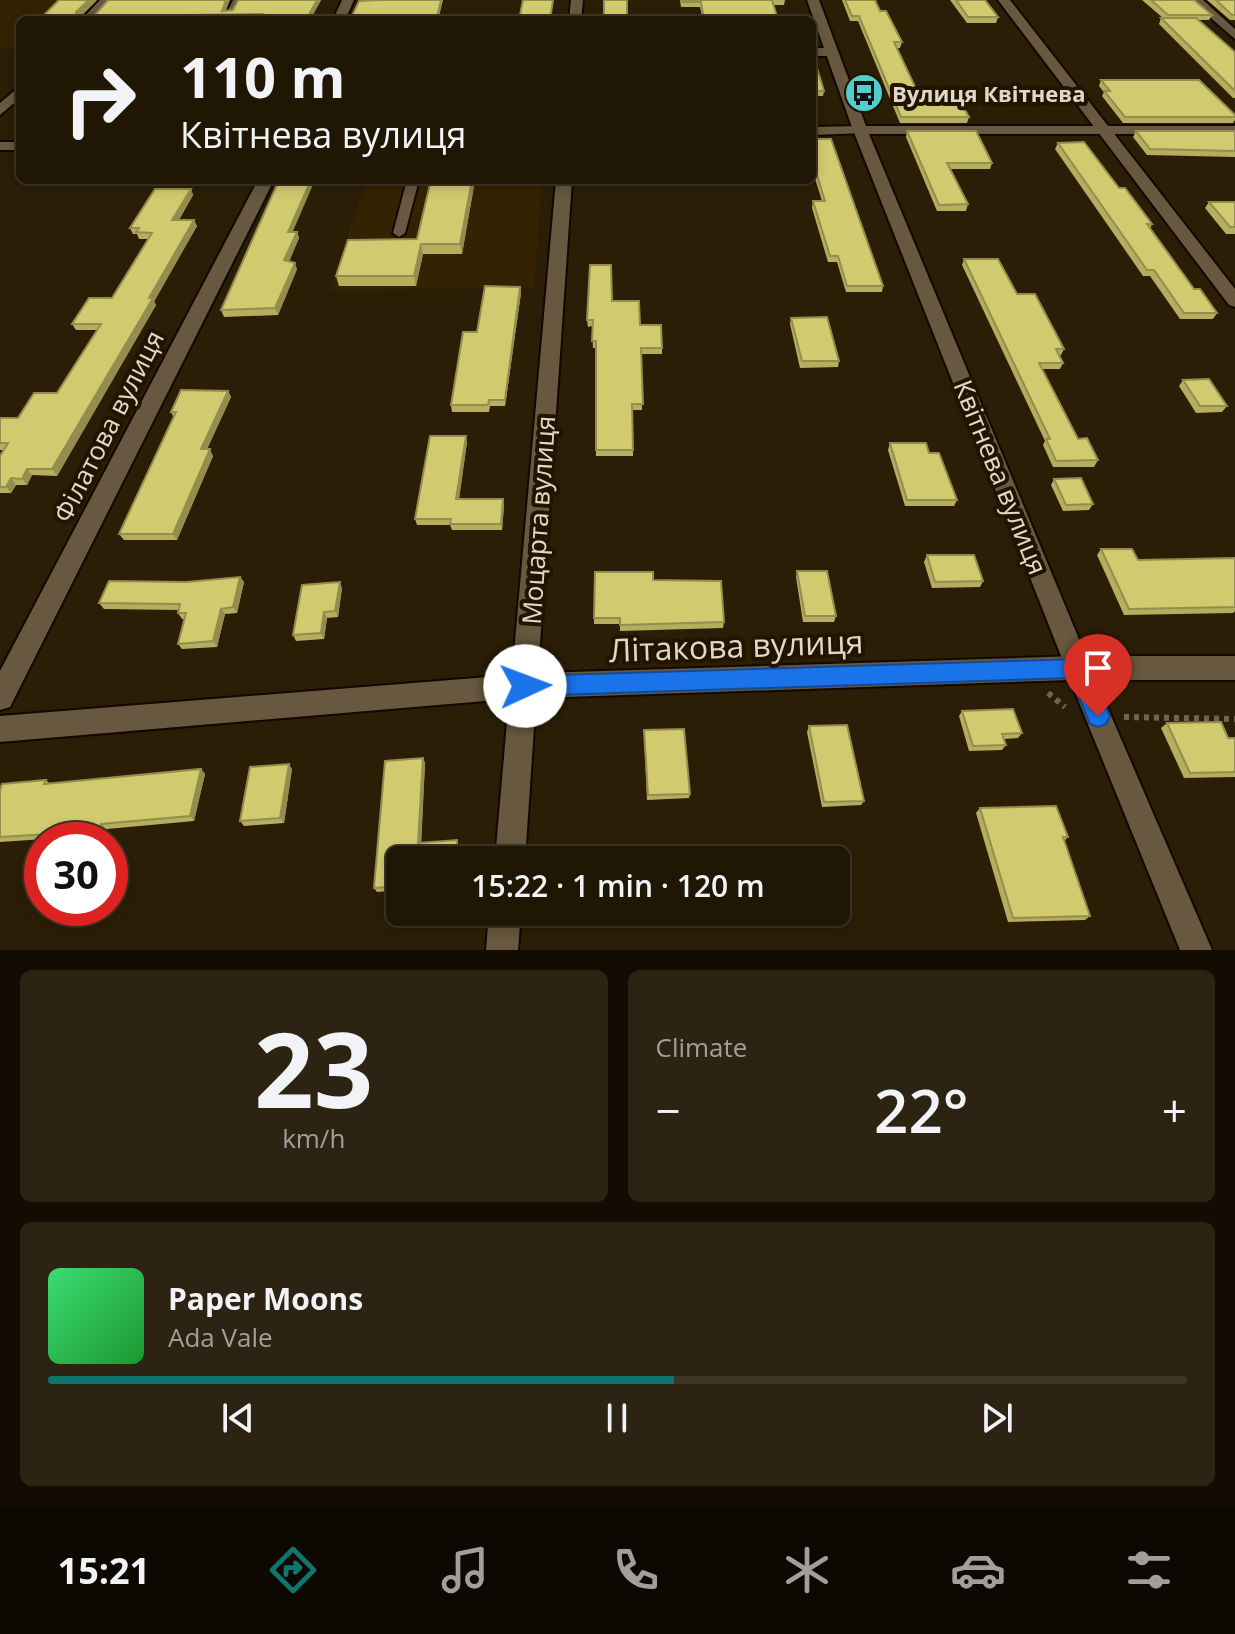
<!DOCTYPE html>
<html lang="en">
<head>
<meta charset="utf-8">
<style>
	body { margin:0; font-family:"Open Sans",sans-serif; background:#2d2313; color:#f1f3f6; height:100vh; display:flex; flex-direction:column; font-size:30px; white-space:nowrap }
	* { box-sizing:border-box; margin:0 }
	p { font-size:26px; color:#a29f9a }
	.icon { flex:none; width:44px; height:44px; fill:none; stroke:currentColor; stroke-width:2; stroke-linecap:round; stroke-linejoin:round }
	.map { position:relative; height:950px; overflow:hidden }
	.drawer { display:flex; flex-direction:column; gap:20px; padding:20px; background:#120c02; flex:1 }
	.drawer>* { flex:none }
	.banner { position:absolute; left:16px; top:16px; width:800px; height:168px; border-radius:12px; box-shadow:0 4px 12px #0003,0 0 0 2px #3d3526; background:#201604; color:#f1f3f6; overflow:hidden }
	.speed { position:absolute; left:24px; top:822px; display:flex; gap:16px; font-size:40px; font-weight:700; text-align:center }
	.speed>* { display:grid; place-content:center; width:104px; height:104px; border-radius:50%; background:#201604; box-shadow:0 4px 12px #0003,0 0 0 2px #3d3526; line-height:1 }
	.speed .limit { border:12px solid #d22; background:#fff; color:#111 }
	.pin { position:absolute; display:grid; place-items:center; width:68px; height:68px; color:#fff; margin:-82px -34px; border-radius:50% 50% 50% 0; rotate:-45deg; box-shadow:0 0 8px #0007 }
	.pin .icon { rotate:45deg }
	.me { position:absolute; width:88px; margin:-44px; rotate:88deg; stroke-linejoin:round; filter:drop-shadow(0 0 6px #0008) }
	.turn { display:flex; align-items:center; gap:28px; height:168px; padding:0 32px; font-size:36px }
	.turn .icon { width:104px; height:104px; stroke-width:2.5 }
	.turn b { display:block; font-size:56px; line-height:68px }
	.big { font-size:60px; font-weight:600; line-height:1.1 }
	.drawer .tile { flex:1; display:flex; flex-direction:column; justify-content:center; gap:12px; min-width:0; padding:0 28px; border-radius:12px; background:#2d2313 }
	.drawer .dial { align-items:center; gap:0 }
	.dial b { font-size:104px; line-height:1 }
	.song { display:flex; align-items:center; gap:24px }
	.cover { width:96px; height:96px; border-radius:12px; background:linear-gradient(135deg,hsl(140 70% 55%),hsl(130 70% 35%)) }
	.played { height:8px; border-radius:4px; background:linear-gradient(90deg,#0f766e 55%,#3d3526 55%) }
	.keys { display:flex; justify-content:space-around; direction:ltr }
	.heat { display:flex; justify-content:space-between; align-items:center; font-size:44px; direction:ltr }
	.drawer .tiles { flex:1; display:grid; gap:20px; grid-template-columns:1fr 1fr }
	.tile:last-child { grid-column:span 2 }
	.trip { position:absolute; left:386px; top:846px; width:464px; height:80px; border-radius:12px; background:#201604; box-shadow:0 4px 12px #0003,0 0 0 2px #3d3526; font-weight:600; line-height:80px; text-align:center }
	.tab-bar { display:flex; height:128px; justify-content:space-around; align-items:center; background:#0d0902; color:#a29f9a }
	.tab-bar .icon { width:56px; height:56px }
	.tab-bar .active { color:#0f766e }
	.tab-bar b { font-size:36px; color:#f1f3f6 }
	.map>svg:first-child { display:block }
</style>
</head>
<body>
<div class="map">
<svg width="1235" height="950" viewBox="0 0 1235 950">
	<rect width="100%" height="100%" fill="#2b1e06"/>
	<path fill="#332302" d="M0 0H97L77 20H20V48L0 49Z
		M366 180H542L534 288 330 290Z"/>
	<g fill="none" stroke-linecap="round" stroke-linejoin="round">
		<g stroke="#130800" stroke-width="4">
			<path id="service" d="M233 0H241L232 14H226Z
				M407 180H419L405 233 399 237 393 233Z"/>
		</g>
		<g stroke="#130800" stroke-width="4">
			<path id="minor" d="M100 0H112L94 20H81Z
				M342 0H354L345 20H333Z
				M571 0H583L581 20H569Z
				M998 0H1010L1235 289V307L1229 305Z
				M1190 0H1203L1235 29V39Z
				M812 48H832L838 52 832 56H812Z
				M20 86V98L0 115V103Z
				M860 126 867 130 865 133 812 135V127Z
				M0 142H20V150H0Z
				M258 180H274L10 707 0 710V671Z
				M556 180H572L538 673 1078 656 1087 660 1212 950H1180L1070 680 536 698 525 860H495L509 699 0 742V716L512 675Z
				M489 912H521L518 950H486Z"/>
		</g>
		<g stroke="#130800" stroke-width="4">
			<path id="secondary" d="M807 0H819L866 126H1235V134H869L1086 656H1235V680H1078L1069 676 853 130Z"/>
		</g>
		<path stroke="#6f6450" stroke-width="6" stroke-dasharray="5 5" stroke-linecap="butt" d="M1048 693 1065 707
			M1124 717 1235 719"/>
		<use href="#service" fill="#67583f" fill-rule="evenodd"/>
		<use href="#minor" fill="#67583f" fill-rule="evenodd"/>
		<use href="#secondary" fill="#67583f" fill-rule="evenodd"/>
	</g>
	<path fill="#b5ae5f" d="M97 0 80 17 233 10 238 0H321L310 20H39Z
		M380 0H443L438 20H350Z
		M680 0H785L784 5H773L778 20H703L700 7H681Z
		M842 0H875L880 11 902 42 900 48H897L917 91 969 117 967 123H900L858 21H850Z
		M950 0H985L998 17 996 23H967Z
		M1142 0H1194L1212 15 1209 20H1199L1235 52V98H1233L1159 24 1161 18H1163Z
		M1207 0H1235V20H1230Z
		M812 58 824 91 823 96H812Z
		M1101 80 1235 115V120L1233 123H1123L1102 96 1104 92 1099 86Z
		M907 131 992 163 990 169H950L968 204 966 211H937L906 137Z
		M1136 131H1235V157L1147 155 1133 137Z
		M812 139 883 286 882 292H846L837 262H828L812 208 813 201H822L812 169Z
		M1058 143 1152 224 1150 229 1194 289 1217 313 1213 319H1180L1150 276H1143L1055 149Z
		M475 180 462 254H423L416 286H339L336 276 417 239Z
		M191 189 193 195 179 220H194L197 226 154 301 156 305 57 476 32 475 27 485H16L11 493H0V456L4 450H0V418H18L57 393 97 330H76L72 324 112 298 149 239H139L137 234H133L130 228Z
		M1209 202H1235V234H1226L1205 208Z
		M293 232H297L299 238 289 261 297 269 278 315 224 317 221 310Z
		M964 259 1017 294 1064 349 1061 355H1059L1063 363 1060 369H1042L1078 439 1098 460 1094 467H1053L1043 445 1045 441 962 265Z
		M520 287 521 293 505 406H490L489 412H452L451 405 477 332Z
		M612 301 640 325 662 348V354H641L642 410H632L633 456H596V348H593L592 326 588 327 587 320Z
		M791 318 839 361 838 367 800 368 790 324Z
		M1183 380 1227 406 1222 412 1196 413 1179 386Z
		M228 391 231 397 207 449 213 456 177 540H124L119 534 174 418 171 412Z
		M467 442 459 499H503L504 506 502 530H452L450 525H417L415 519Z
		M890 443 957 500 954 506H905L888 450Z
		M1054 479 1093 504 1089 510 1063 511 1051 485Z
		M1101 549 1138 560 1235 558V611L1233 613 1124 615 1097 555Z
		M927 555 983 581 980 587 932 588 924 562Z
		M797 571 836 616 834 622H803L796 577Z
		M595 572 653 580 724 622 723 628 620 631V624H594Z
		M240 577 244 582 237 613 225 614 217 647 182 649 178 644 185 619H182L178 613 179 610 104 609 99 603 186 582Z
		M342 588 338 617 327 618 324 639 296 641 293 635Z
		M962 711 1022 733 1018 738 1004 739 1006 745 1002 750 969 751 959 716Z
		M1167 723 1228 738H1235V777L1184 778 1161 728Z
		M809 726 864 801 861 805 822 807 807 732Z
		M644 735 690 794 689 798 647 800Z
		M423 758 425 763 421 843 457 840 458 844V860H400V890L377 892 374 888Z
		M201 769 205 774 194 821 107 829 105 835 0 842V790L46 780 50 784Z
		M292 769 284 823 244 826 240 821Z
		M980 808 1068 837 1064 841 1090 916 1085 920 1008 922 976 813Z
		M746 912H818L820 922 818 925 748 928Z"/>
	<path fill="#938d4e" d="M89 0H97L79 18 76 17V12Z
		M226 0H230L224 16 222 11Z
		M317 0H321L310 20H306Z
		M441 0H443L437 20V17Z
		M311 180H315L290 238 288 232Z
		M472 180H475L462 254 460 244Z
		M191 189 193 195 175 226 172 220Z
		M194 220 197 226 154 302 156 305 57 476 52 469Z
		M297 232 299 238 287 267 284 260Z
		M421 244 423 254 416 286 414 276Z
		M295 263 297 269 278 315 275 308Z
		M520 287 521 293 505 406V400Z
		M228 391 231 397 204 456 201 449Z
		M466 436 467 442 458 506 456 499Z
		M210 449 213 456 177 540 173 534Z
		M27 469 32 475 27 485 22 479Z
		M11 478 16 485 11 493 6 487Z
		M503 499 504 506 502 530 501 524Z
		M240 577 244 582 237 613 233 607Z
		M340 582 342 588 338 617 335 611Z
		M221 609 225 614 217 647 213 641Z
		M324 612 327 618 324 639 321 633Z
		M423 758 425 763 421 848 418 843Z
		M289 764 292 769 284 823 280 818Z
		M201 769 205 774 194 821 190 816Z
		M101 824 107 829 105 835 99 831Z
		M457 840 458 844V860H456Z"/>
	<path fill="#d2ca6f" stroke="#938d4e" stroke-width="2" d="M59 0H89L76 12V17L94 16 108 0H226L222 11 233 10 238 0H317L306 20H260L263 14 186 15 183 20H39Z
		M380 0H441L437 17H412L411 20H350L359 1Z
		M523 0H553L550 20H519Z
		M604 0H627V20H604Z
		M681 0H772L778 20H704L701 2H681Z
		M845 0H875L880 11H886L902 42H894L917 91H954L969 117H901L859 16H852Z
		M956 0H985L998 17H968Z
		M1151 0H1194L1212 15H1168Z
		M1216 0H1235V15H1232Z
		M1161 18H1196L1235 52V91Z
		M812 58H814L824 91H812Z
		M1101 80H1199L1235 115V117H1125L1104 91H1110Z
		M907 131H976L992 163H947L968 204 939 205Z
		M1136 131H1235V151L1150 149Z
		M812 139H831L883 286H847L838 256H830L813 201H825L812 159Z
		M1084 142 1119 188H1125L1152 224H1147L1194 289H1200L1217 313H1184L1154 270H1147L1058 143Z
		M279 180H311L288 232H297L284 260 295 263 275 308 221 310Z
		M431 180H472L460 244H421L414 276H336L348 240 417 239Z
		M155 189H191L172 220H194L149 298H153L52 469H27L22 479 11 478 6 487H0V456L8 443H0V418H18L34 393H57L101 324H72L89 298H112L152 233 136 232 139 228H130Z
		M1209 202H1235V227H1230Z
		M964 259H998L1017 294H1035L1064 349H1056L1063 363H1039L1078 439 1087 438 1098 460 1056 461 1046 439H1050Z
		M590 265H611L612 301H639L640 325H661L662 348H641L643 404H632L633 450H596V341H592L593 320H587Z
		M485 286 520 287 505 400H489L488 405H451L463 332H477Z
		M827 317 839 361H802L791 318Z
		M1209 379 1227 406H1200L1183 380Z
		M181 390 228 391 201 449H210L173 534H119L176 412H171Z
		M430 436H466L456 499H503L501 524H450L451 519H415Z
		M890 443H926L929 453H939L957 500H907Z
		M1081 478 1093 504 1066 505 1054 479Z
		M1101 549H1132L1138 560 1235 558V607L1129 609Z
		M927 555H974L983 581 935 582Z
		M797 571H827L836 616H805Z
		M595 572H653V580L721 581 724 622 620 625V618H594Z
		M240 577 233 607 221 609 213 641 178 644 186 613H178L180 604 99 603 109 581 186 582Z
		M340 582 335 611 324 612 321 633 293 635 302 585Z
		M1013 709 1022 733 1002 734 1006 745 973 746 962 711Z
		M1221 722 1228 738H1235V772L1190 773 1167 723Z
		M847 725 864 801 824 802 809 726Z
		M684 729 690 794 648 795 644 730Z
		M423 758 418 843 457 840 456 860H400V886L374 888 385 761Z
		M289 764 280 818 240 821 250 767Z
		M201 769 190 816 101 824 99 831 0 837V790L2 784 46 780 44 784Z
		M1056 806 1068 837H1063L1090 916 1013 918 980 808Z
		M807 849 809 860H742L741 851Z
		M748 912H818L820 922 749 924Z"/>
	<path fill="#1a73e8" stroke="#114b97" stroke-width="2" d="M1078 659 1086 661 1110 716 1106 724 1098 727 1090 724 1071 678 525 696 518 693 514 686 518 679 525 676Z"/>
	<defs>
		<g id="bus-disc" transform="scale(2)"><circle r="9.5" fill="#52cdcd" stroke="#211500"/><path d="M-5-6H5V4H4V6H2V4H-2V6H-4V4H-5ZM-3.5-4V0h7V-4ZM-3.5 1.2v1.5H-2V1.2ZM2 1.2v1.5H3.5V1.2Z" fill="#111"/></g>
	</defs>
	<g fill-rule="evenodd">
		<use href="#bus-disc" x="864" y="93"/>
	</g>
	<g text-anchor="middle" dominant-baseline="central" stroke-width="8" stroke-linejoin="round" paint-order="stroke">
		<g font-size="22" font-weight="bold" fill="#e1d8ca" stroke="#211500" text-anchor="start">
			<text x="892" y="93">Вулиця Квітнева</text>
		</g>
		<g font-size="26" fill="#e1d8ca" stroke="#211500">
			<text transform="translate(108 426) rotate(-63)">Філатова вулиця</text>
			<text transform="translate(1001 477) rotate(68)">Квітнева вулиця</text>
			<text transform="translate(538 520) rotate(-86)">Моцарта вулиця</text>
		</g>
		<g font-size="32" fill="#e1d8ca" stroke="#211500">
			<text transform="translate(736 645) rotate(-2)">Літакова вулиця</text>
		</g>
	</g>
</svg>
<div class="speed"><div class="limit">30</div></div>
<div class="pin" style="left:1098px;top:716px;background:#d93025"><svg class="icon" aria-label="arrive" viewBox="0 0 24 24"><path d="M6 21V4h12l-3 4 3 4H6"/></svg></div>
<svg class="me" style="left:525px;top:686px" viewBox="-20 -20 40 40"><circle r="19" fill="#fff"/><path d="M0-13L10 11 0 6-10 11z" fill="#1a73e8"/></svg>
<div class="trip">15:22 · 1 min · 120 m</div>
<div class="banner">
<div class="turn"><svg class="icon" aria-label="right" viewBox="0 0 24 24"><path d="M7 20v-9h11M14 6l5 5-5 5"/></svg><div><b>110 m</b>Квітнева вулиця</div></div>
</div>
</div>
<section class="drawer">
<div class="tiles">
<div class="tile dial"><b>23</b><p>km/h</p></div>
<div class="tile"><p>Climate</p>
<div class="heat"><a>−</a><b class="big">22°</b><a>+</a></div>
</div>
<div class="tile">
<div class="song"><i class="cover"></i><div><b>Paper Moons</b><p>Ada Vale</p></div></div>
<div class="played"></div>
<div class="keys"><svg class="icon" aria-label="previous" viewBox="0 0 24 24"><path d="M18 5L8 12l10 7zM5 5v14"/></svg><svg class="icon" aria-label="pause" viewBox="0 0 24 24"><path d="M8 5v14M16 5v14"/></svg><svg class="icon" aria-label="next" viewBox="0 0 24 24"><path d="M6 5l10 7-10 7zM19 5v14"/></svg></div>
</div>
</div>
</section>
<nav class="tab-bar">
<b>15:21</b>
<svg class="icon active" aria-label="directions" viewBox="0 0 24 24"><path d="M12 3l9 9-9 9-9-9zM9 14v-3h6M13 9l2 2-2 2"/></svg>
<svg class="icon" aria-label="music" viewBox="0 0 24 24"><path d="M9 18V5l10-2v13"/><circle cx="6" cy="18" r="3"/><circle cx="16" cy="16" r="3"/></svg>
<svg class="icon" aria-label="phone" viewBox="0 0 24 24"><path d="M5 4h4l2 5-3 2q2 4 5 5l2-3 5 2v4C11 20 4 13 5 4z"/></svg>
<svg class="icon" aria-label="climate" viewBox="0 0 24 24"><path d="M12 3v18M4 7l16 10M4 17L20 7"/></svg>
<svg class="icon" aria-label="car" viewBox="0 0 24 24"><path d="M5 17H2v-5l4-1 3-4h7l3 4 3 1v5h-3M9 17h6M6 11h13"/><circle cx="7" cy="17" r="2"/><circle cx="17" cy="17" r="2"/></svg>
<svg class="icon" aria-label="filters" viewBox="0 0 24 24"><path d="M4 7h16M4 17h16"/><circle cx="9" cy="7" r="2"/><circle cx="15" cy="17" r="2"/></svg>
</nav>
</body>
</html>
